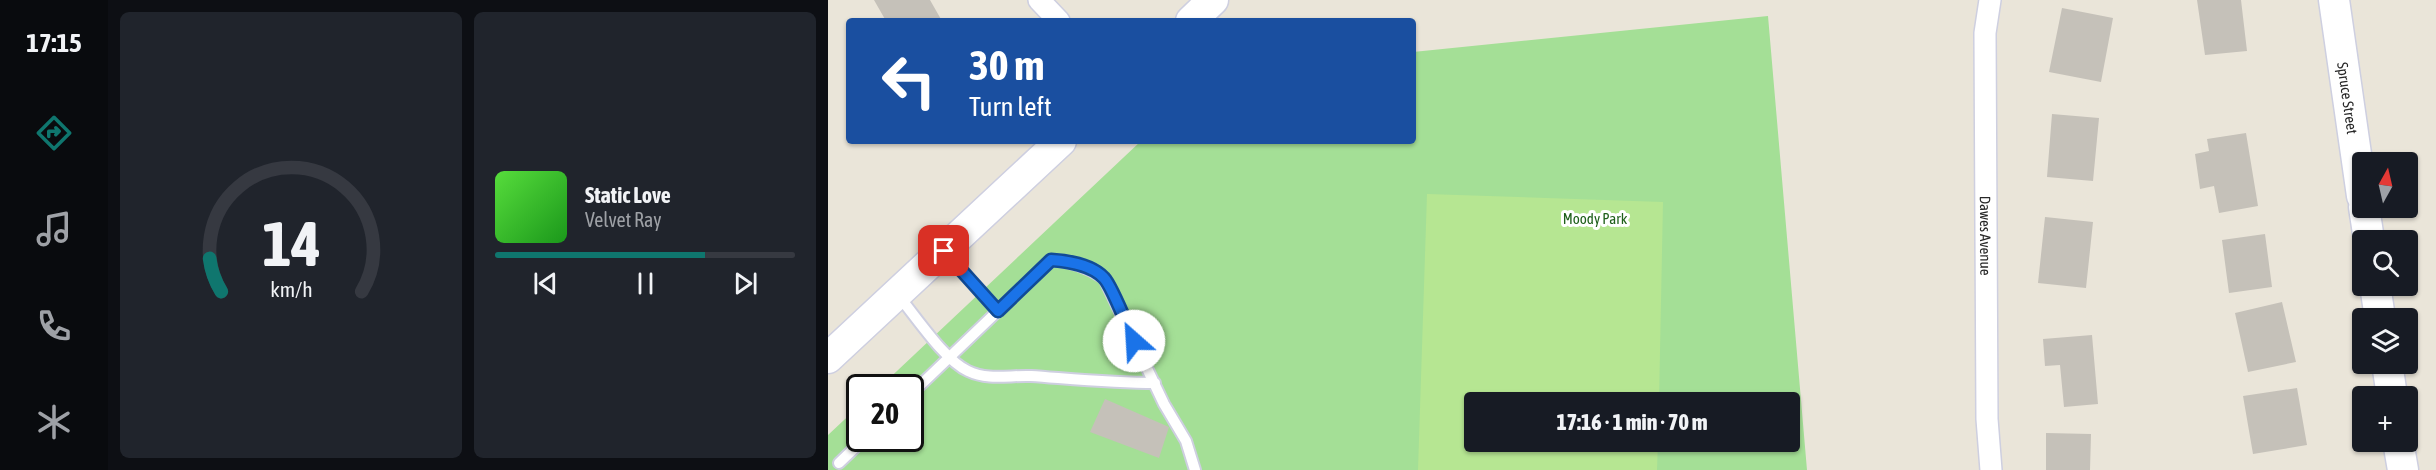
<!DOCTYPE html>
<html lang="en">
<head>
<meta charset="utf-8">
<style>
	body { margin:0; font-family:"Asap Condensed",sans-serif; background:#20242c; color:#f1f3f6; height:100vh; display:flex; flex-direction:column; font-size:22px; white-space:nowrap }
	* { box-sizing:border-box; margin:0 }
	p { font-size:20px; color:#9ea1a6 }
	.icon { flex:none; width:33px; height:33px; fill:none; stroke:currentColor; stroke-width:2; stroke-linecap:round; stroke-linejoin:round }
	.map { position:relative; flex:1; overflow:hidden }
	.details { display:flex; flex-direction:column; gap:12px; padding:12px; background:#0d0f14; width:720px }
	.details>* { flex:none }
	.banner { position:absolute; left:18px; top:18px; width:570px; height:126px; border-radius:6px; box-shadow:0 2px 4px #0004; background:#1a4fa0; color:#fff; overflow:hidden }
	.needle { width:39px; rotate:8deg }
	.fabs { position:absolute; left:1524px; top:152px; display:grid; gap:12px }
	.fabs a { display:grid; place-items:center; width:66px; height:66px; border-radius:6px; background:#171b24; box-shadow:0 2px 4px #0004; font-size:30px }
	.speed { position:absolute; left:18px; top:374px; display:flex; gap:12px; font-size:30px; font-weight:700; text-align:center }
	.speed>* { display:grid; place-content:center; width:78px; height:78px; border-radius:50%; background:#171b24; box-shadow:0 2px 4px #0004; line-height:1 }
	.speed .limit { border:3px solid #111; border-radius:9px; background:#fff; color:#111 }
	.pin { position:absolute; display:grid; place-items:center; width:51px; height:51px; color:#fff; margin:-26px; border-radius:12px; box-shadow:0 3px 9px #0006 }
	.me { position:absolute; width:66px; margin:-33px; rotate:334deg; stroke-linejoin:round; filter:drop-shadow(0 0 4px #0008) }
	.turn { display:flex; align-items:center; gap:21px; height:126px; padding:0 24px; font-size:27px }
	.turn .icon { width:78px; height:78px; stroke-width:2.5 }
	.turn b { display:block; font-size:42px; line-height:51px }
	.details .widget { flex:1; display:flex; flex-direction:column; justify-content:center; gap:9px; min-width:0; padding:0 21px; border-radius:9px; background:#20242c }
	.details .dial { align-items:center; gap:0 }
	.dial svg { height:156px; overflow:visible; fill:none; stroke:#363941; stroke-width:7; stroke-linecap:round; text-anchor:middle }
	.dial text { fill:#f1f3f6; stroke:none }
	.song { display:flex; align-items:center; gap:18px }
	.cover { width:72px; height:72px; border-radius:9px; background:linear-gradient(135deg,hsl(110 70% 55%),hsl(120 70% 35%)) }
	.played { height:6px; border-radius:3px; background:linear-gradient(90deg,#0f766e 70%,#363941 70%) }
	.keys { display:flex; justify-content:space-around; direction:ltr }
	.details .tiles { flex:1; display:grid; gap:12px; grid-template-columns:repeat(2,1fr) }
	.trip { position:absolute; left:636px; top:392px; width:336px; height:60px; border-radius:6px; background:#171b24; box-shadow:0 2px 4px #0004; font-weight:800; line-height:60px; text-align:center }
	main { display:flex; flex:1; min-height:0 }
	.dock { display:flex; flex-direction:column; width:108px; justify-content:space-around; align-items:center; background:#090b0e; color:#9ea1a6 }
	.dock .icon { width:42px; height:42px }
	.dock .on { color:#0f766e }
	.dock b { font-size:27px; color:#f1f3f6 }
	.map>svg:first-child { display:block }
</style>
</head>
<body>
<main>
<nav class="dock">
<b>17:15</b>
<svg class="icon on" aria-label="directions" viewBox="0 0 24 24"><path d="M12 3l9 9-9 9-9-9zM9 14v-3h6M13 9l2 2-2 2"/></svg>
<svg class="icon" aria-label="music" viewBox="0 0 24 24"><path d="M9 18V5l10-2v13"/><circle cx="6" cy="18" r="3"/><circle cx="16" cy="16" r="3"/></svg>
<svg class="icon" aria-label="phone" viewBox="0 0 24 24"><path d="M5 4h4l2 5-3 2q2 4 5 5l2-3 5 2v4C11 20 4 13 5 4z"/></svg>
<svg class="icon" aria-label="climate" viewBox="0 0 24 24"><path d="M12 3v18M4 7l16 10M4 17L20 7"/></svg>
</nav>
<section class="details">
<div class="tiles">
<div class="widget dial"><svg viewBox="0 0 100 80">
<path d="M14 69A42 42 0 1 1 86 69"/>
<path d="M14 69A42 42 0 0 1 8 52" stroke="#0f766e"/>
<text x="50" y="56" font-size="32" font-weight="700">14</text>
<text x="50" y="72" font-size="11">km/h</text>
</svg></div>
<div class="widget">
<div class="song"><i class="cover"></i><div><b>Static Love</b><p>Velvet Ray</p></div></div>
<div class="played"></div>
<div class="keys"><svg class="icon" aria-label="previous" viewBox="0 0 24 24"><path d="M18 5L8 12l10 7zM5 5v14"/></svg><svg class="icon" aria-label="pause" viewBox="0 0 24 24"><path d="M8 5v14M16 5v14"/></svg><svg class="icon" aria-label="next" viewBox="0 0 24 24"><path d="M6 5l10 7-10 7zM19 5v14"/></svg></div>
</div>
</div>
</section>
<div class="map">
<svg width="1608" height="470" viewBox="0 0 1608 470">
	<rect width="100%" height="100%" fill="#eae5d9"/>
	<path fill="#a4df96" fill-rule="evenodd" d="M940 16 979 470H0V435L31 406 32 438H82V387H52L313 141H585V52ZM646 402H962V441H646Z"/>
	<path fill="#b6e692" d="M599 194 835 202 831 402H646V441H830L829 470H590Z"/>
	<path fill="#c5c1b9" d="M46 0H102L114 21H58Z
		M1369 0H1413L1419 51 1377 55Z
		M1234 8 1285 18 1273 82 1221 72Z
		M1224 114 1271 118 1265 181 1219 177Z
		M1418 133 1430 206 1391 213 1386 186 1372 189 1367 154 1381 151 1379 139Z
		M1217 217 1265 222 1258 288 1210 283Z
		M1437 234 1444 287 1401 293 1394 240Z
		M1454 302 1468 362 1420 372 1407 313Z
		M1264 335 1270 404 1236 407 1232 365 1217 366 1215 339Z
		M1469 388 1479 445 1425 454 1415 396Z
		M277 399 341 427 331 458 262 432Z
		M1218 433 1263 434 1262 470H1218Z"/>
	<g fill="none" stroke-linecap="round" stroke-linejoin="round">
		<g stroke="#cecfe0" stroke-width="14">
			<path id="lane" d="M116 251 170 311
				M69 294C87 315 116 360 140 371 161 381 181 375 203 376 245 379 285 383 327 383
				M82 395 223 260C243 261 259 267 276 278L336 404 358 441 367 470
				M11 463 37 438"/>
		</g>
		<g stroke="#cecfe0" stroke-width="24">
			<g id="street">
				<path d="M211 0 231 21"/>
				<path id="s1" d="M1162 0 1157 33 1159 419 1163 470"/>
			</g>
		</g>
		<g stroke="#cecfe0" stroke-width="33">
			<g id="secondary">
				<path id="s2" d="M1506 0 1534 196"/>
				<path d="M363 21 385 0"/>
				<path d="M1536 207 1541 240"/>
				<path d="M1547 285 1552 318"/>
				<path d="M0 358 233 141"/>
				<path d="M1559 363 1564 396"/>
				<path d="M1570 441 1575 470"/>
			</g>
		</g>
		<use href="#lane" stroke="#fff" stroke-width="10"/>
		<use href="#street" stroke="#fff" stroke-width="21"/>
		<use href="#secondary" stroke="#fff" stroke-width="30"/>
	</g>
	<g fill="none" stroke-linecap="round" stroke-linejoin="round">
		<g stroke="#114b97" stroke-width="15">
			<path id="route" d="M116 251 170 311 223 260C239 261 264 265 276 278 284 286 300 328 306 341"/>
		</g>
		<use href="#route" stroke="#1a73e8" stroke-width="10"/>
	</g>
	<g text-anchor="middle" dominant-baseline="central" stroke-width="6" stroke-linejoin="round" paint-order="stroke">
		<g font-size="15" fill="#272727" stroke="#fff">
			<text stroke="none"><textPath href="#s2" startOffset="99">Spruce Street</textPath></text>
			<text stroke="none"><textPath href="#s1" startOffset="236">Dawes Avenue</textPath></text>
		</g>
		<g font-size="15" fill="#1f601b" stroke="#fff">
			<text x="767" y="218">Moody Park</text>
		</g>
	</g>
</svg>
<div class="fabs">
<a><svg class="needle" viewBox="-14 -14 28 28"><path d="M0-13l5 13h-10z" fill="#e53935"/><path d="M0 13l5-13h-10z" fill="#9ea1a6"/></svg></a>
<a><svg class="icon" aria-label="search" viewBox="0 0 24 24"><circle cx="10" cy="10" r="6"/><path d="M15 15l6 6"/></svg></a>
<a><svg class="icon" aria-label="layers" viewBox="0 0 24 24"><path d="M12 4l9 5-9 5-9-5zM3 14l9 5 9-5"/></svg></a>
<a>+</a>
</div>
<div class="speed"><div class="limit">20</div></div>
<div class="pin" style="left:116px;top:251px;background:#d93025"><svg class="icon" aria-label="arrive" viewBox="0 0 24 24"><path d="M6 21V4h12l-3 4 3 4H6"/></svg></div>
<svg class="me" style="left:306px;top:341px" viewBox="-20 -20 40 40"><circle r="19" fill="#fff"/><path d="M0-13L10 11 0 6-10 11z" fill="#1a73e8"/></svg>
<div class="trip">17:16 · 1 min · 70 m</div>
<div class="banner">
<div class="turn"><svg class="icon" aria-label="left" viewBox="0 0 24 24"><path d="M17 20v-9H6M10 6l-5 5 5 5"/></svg><div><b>30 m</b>Turn left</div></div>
</div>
</div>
</main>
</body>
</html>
